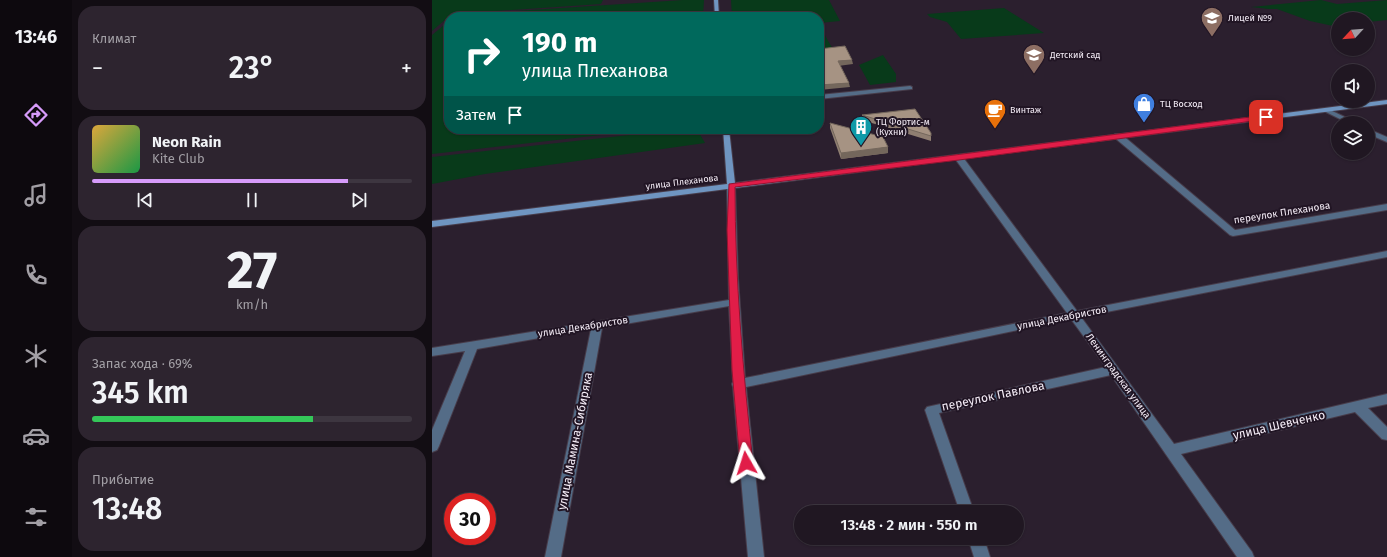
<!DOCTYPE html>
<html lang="ru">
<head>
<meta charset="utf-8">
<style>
	body { margin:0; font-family:"Fira Sans",sans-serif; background:#2d242f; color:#f1f3f6; height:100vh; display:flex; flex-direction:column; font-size:15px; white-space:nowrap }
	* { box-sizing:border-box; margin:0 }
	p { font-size:13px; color:#a29fa5 }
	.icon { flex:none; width:22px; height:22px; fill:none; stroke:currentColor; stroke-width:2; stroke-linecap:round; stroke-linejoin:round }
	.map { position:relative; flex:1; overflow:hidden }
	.drawer { display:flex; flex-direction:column; gap:6px; padding:6px; background:#120d13; width:360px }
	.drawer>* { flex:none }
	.banner { position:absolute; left:12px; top:12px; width:380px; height:122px; border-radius:16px; box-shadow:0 1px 3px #0004,0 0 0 1px #3d3640; background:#00695c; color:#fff; overflow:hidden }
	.needle { width:26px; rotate:244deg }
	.fabs { position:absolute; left:899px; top:12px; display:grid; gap:8px }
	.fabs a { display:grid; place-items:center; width:44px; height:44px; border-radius:50%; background:#201722; box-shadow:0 1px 3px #0004,0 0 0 1px #3d3640; font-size:20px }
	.speed { position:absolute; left:12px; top:493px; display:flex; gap:8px; font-size:20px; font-weight:700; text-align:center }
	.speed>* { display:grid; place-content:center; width:52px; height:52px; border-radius:50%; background:#201722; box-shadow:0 1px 3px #0004,0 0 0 1px #3d3640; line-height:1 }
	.speed .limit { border:6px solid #d22; background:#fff; color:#111 }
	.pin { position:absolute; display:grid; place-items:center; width:34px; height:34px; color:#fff; margin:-17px; border-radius:8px; box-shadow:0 2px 6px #0006 }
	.me { position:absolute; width:44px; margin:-22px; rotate:354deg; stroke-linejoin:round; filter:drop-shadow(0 0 3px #0008) }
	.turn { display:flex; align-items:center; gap:14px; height:84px; padding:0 12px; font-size:18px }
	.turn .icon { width:52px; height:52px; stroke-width:2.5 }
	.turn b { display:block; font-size:28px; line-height:34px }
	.then { display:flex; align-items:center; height:38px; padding:0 12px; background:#0003; gap:8px; font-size:15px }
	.big { font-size:30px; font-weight:600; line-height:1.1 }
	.drawer .widget { flex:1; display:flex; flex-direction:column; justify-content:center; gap:6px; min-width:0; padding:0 14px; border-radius:16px; background:#2d242f }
	.drawer .dial { align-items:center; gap:0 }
	.dial b { font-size:52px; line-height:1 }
	.song { display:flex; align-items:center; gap:12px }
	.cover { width:48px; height:48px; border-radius:6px; background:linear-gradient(135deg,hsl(40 70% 55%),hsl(140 70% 35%)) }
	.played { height:4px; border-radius:2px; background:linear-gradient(90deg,#d69bfa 80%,#3d3640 80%) }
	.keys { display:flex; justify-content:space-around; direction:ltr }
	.heat { display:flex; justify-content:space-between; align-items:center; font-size:22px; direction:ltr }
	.charge { height:6px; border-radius:3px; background:linear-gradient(90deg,#34c759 69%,#3d3640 0) }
	.trip { position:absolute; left:362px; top:505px; width:230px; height:40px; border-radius:20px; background:#201722; box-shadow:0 1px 3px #0004,0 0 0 1px #3d3640; font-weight:600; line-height:40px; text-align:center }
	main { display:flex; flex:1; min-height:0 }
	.menu { display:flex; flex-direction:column; width:72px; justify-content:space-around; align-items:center; background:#0d090e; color:#a29fa5 }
	.menu .icon { width:28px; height:28px }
	.menu .on { color:#d69bfa }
	.menu b { font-size:18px; color:#f1f3f6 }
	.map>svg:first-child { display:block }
</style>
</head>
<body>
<main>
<nav class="menu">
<b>13:46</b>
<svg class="icon on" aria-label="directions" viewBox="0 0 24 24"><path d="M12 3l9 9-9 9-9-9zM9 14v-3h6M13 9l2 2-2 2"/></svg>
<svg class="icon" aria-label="music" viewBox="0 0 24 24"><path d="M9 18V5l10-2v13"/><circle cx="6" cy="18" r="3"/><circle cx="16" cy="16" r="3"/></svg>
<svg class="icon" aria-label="phone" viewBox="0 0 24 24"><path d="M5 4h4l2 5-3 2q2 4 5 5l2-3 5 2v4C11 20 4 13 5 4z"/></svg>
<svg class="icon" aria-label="climate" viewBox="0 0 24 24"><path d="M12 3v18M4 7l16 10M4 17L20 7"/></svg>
<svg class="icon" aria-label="car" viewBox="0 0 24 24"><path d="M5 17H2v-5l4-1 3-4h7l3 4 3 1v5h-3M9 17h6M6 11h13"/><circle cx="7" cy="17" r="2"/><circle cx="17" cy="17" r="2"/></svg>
<svg class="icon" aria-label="filters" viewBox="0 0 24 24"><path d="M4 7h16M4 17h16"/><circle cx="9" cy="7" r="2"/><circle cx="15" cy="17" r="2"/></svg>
</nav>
<section class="drawer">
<div class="widget"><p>Климат</p>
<div class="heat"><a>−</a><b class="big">23°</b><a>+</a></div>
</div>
<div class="widget">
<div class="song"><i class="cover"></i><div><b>Neon Rain</b><p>Kite Club</p></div></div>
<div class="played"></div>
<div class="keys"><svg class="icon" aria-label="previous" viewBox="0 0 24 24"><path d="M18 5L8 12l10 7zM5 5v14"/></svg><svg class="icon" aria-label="pause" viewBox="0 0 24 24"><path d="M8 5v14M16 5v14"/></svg><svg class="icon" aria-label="next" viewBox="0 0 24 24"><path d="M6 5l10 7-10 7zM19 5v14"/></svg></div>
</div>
<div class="widget dial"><b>27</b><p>km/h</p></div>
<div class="widget"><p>Запас хода · 69%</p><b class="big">345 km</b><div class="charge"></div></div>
<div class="widget"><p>Прибытие</p><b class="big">13:48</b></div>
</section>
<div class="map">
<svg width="955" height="557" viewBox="0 0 955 557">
	<rect width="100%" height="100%" fill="#2b1f2e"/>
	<path fill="#083a1a" d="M0 0H171L169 4 20 14 0 31Z
		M251 0H272L271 17H22L24 15Z
		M299 0H397L408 21 387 23V17H300Z
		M889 0 905 4 955 0V20L936 22V19H906V25L901 26 878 21 845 9H837L819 7Z
		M572 8 612 33 529 39 515 22 498 17 495 14Z
		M17 21V129H222L0 154V35Z
		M387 25 402 51 387 53Z
		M451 55 464 74V82L438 85 427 65Z
		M251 129H265L273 143 53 174 0 184V157Z"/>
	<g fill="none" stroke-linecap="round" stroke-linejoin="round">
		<g stroke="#473c4a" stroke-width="2">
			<path id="street" d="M478 86 480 87V89L387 99V95Z
				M894 108 923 122 924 123H916L892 111 891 110Z
				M936 129 955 137V142L936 134Z
				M683 134H689L803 230 955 204V210L801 236 798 235 683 138Z
				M524 156H530L645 311 955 251V257L649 317 742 444 955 394V404L936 408 955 427V440L950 439 923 412 749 454 820 552 822 557H805L679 375 507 413 542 512H528L493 410 495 407 674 367 639 319 314 387 332 557H316L301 387 300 384 301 382 297 306 170 328 129 557H113L159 329 45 349 7 446 5 450 0 452V430L33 351 0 356V348L297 300 295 185 299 183 303 185 306 278 313 378 635 313 524 160Z
				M536 538H552L558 557H542Z"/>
		</g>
		<g stroke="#473c4a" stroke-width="2">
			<path id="secondary" d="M282 0H286L287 17H283Z
				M955 100V104L0 227V221L295 184 291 129H297L303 183Z"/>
		</g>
		<use href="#street" fill="#546c87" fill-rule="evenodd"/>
		<use href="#secondary" fill="#6f95c1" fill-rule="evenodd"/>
	</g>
	<path fill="#8f7e71" d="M430 115 499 133V141L430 120Z
		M398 123 456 153 409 159 398 128Z"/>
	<path fill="#74675c" d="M420 60 421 64 406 66V61Z
		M417 83 418 87 387 90V85Z
		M456 147V153L409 159V153Z"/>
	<path fill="#a69383" stroke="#74675c" d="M413 46 420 60 406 61 417 83 387 85V49Z
		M483 109 499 133V136L430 115Z
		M398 123 451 137 456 147 409 153Z"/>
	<path fill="#e11d48" stroke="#92132f" d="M834 115 837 117 836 119 527 160 303 187C303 279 311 371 321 463L319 467 314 468 310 467 308 463 300 370 295 230 297 184Z"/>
	<defs>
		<g id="school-pin" transform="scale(1.15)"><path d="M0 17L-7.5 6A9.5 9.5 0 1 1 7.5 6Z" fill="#8d6e63" stroke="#211524"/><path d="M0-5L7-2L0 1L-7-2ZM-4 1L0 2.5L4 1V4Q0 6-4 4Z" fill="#fff"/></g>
		<g id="shop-pin" transform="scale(1.15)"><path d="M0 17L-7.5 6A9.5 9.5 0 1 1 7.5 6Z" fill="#3f7fe0" stroke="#211524"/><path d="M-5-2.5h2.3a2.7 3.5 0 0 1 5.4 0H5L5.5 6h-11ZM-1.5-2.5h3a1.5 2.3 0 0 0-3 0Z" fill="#fff"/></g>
		<g id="cafe-pin" transform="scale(1.15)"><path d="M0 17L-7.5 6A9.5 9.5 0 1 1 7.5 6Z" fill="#e8710a" stroke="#211524"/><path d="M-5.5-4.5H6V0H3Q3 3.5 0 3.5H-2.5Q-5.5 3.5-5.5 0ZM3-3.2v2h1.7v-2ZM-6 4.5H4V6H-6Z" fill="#fff"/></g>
		<g id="building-pin" transform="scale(1.15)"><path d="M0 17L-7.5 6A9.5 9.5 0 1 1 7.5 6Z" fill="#0f9aa8" stroke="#211524"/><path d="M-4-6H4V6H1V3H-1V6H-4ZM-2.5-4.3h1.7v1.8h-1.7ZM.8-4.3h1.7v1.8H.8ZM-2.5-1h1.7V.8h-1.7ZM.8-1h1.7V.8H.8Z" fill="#fff"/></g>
	</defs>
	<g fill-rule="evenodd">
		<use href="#school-pin" x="780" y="18"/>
		<use href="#school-pin" x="602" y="55"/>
		<use href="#shop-pin" x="712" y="104"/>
		<use href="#cafe-pin" x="563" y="110"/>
		<use href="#building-pin" x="429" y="127"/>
	</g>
	<g text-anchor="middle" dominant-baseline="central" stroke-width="4" stroke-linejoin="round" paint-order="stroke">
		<g font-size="9" fill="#f4ecf6" stroke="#211524" text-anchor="start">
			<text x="796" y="18">Лицей №9</text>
			<text x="618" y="55">Детский сад</text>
			<text x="728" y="104">ТЦ Восход</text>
			<text x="578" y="110">Винтаж</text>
			<text x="444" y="122">ТЦ Фортис-м<tspan x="444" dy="10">(Кухни)</tspan></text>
		</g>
		<g font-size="9" fill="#f4ecf6" stroke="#211524">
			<text transform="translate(250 182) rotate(-7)">улица Плеханова</text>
		</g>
		<g font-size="10" fill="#f4ecf6" stroke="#211524">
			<text transform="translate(850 213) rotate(-9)">переулок Плеханова</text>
			<text transform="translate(630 318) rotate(-11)">улица Декабристов</text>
			<text transform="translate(151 327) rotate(-9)">улица Декабристов</text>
			<text transform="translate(686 376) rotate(54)">Ленинградская улица</text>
		</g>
		<g font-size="12" fill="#f4ecf6" stroke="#211524">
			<text transform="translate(561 396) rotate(-12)">переулок Павлова</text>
			<text transform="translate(847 425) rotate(-13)">улица Шевченко</text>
			<text transform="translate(143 441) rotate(-79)">улица Мамина-Сибиряка</text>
		</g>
	</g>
</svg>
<div class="fabs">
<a><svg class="needle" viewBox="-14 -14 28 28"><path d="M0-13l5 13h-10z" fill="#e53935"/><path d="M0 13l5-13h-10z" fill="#a29fa5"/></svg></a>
<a><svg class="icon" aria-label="sound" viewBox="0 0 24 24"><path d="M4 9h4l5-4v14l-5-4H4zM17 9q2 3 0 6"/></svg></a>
<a><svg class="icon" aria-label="layers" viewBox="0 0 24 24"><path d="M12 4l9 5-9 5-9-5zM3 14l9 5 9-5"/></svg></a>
</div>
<div class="speed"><div class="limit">30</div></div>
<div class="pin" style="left:834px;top:117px;background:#d93025"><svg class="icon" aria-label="arrive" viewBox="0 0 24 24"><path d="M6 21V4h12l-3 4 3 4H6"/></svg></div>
<svg class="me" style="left:314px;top:463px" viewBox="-20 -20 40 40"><path d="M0-17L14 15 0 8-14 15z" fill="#e11d48" stroke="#fff" stroke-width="4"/></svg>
<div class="trip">13:48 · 2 мин · 550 m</div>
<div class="banner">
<div class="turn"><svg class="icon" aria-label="right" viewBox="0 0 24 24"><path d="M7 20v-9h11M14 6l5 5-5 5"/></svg><div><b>190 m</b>улица Плеханова</div></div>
<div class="then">Затем<svg class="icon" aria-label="arrive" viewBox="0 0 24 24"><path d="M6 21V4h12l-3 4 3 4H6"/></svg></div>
</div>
</div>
</main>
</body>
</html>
